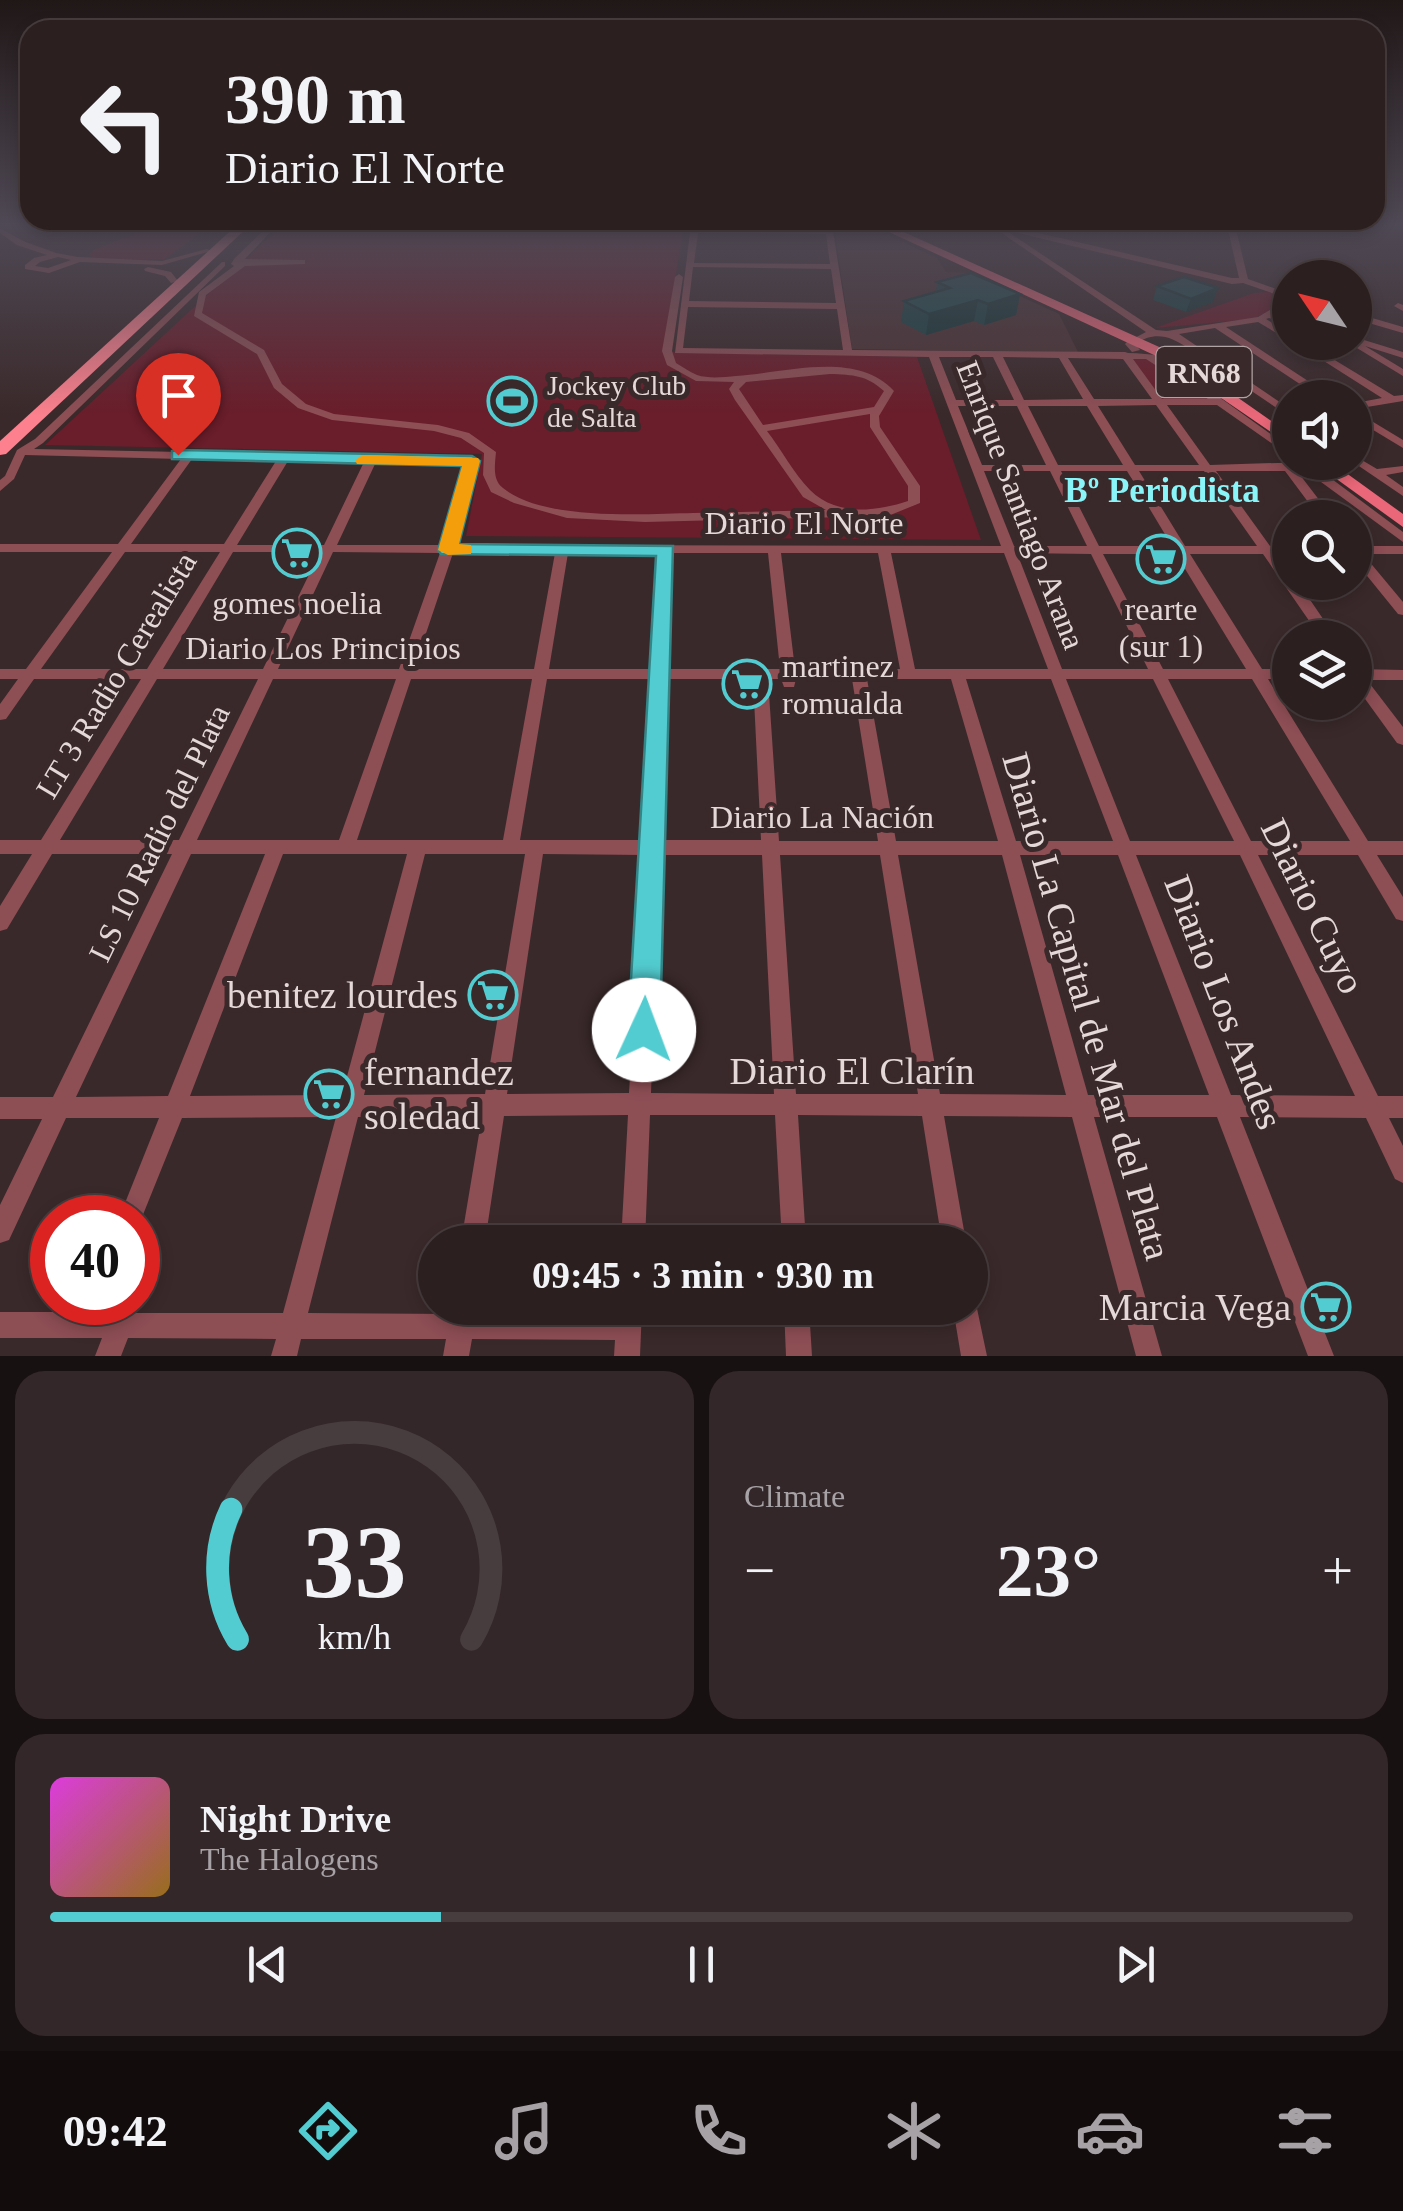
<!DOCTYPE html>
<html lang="en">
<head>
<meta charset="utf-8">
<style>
	body { margin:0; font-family:"Times New Roman",serif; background:#342729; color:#f1f3f6; height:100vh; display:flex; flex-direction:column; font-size:38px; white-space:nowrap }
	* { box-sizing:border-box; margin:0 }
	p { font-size:32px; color:#a6a2a5 }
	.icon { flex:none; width:55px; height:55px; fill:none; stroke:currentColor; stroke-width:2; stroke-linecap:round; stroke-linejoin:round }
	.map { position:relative; height:1356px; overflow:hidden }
	.panel { display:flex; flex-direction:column; gap:15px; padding:15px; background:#181112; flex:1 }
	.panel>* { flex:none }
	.top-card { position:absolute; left:20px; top:20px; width:1365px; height:210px; border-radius:30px; box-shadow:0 5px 15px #0003,0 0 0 2px #483d3e; background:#2c1f20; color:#f1f3f6; overflow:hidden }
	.needle { width:65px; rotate:305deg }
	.buttons { position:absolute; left:1272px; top:260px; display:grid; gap:20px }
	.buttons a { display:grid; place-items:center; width:100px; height:100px; border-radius:50%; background:#2c1f20; box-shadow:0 5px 15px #0003,0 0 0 2px #483d3e; font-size:50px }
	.speed { position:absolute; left:30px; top:1195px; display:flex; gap:20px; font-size:50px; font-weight:700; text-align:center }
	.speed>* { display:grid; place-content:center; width:130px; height:130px; border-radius:50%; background:#2c1f20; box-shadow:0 5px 15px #0003,0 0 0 2px #483d3e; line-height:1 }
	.speed .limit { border:15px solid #d22; background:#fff; color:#111 }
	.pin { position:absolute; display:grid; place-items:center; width:85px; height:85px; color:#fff; margin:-102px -42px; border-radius:50% 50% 50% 0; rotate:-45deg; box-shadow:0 0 10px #0007 }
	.pin .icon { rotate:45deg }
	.me { position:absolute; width:110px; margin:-55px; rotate:2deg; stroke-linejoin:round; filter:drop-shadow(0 0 8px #0008) }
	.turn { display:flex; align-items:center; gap:35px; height:210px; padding:0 40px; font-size:45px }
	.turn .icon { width:130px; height:130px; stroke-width:2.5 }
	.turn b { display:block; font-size:70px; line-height:85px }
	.big { font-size:75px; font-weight:700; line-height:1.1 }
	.panel .widget { flex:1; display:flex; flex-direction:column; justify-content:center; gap:15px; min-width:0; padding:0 35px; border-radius:30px; background:#342729 }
	.panel .dial { align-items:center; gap:0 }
	.dial svg { height:260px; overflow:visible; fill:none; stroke:#483d3e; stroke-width:7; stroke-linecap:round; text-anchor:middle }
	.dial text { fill:#f1f3f6; stroke:none }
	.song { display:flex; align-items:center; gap:30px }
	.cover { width:120px; height:120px; border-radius:15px; background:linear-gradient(135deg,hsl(300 70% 55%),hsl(40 70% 35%)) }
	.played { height:10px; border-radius:5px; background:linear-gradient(90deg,#52ccd0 30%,#483d3e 30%) }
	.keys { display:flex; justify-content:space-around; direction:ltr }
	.heat { display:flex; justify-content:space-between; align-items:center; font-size:55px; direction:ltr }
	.panel .tiles { flex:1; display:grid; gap:15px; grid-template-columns:1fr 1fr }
	.widget:last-child { grid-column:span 2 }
	.trip { position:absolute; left:418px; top:1225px; width:570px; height:100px; border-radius:50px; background:#2c1f20; box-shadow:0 5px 15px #0003,0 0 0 2px #483d3e; font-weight:700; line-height:100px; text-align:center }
	.menu { display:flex; height:160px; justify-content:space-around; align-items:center; background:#120c0d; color:#a6a2a5 }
	.menu .icon { width:70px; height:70px }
	.menu .on { color:#52ccd0 }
	.menu b { font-size:45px; color:#f1f3f6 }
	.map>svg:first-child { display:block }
</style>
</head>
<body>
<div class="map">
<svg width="1403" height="1356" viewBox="0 0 1403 1356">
	<rect width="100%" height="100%" fill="#3a292a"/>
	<path fill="#4a3233" d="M834 225H867L937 258 946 272 970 273 1059 314 1078 352 852 349Z"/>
	<path fill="#6a1d2a" d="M158 225H210L165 259H92L90 254 96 249Z
		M283 225H684L663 352 917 357 981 540 466 536 482 454 45 445Z
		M1269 292 1290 298V301L1253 319 1155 328 1254 293Z
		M1130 358 1147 359 1211 401 1161 403Z"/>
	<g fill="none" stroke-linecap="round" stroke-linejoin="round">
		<path fill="#8d4e54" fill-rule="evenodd" d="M269 225H277L245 259 302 260H305V264L245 266 206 295 202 313 264 350 282 384 306 404 334 414 438 425 469 433 496 452C495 464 492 480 503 488 543 521 643 514 693 513 737 512 781 511 826 510L803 497 735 400 729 389 734 382 696 381 667 365 662 351 675 277 679 274 683 277 672 351 676 363C683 367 690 372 697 375 709 379 724 377 736 376 786 373 856 350 894 391L879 416 880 427 920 486V503L888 516 645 522 567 518 514 503 491 492 483 475 484 453 461 438 434 431 332 420 298 408 274 388 257 354 194 316 199 292 234 266 231 264 234 259ZM830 374C854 375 866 375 884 391L874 407 763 425 739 389 746 382ZM870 414V427L908 486V501C875 512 836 516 810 490 794 474 781 449 767 431Z
			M691 225H699L698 229 825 230 824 225H832L852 350 1125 352 1128 353C1150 353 1168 360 1188 348 1170 336 1155 331 1135 344L1140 350 1132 352 1125 344 1127 342 1146 332 990 225H1004L1232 278H1239L1227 225H1235L1248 279 1290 294V306L1276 314 1290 318V324L1269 318 1266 319 1290 334V341L1258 322 1226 327 1334 398H1321L1215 328 1179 334 1290 409V417L1195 353 1183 359 1163 361 1201 384 1290 448V456L1217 405H1167L1210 465 1309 462 1403 532V542L1306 471H1297L1333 518H1320L1285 471H1216L1270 546H1290V554H1276L1290 573V582H1298L1336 638H1321L1263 554H1190L1262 669H1290V679H1268L1368 841H1403V855H1377L1403 897V921L1396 919 1358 855H1258L1378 1096H1403V1118H1389L1403 1146V1183L1395 1179 1366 1118 1240 1117 1334 1356H1308L1217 1117H1094L1162 1356H1136L1072 1117 944 1116 966 1242H942L922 1116 798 1115 806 1242H782L775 1115H650L645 1242H621L628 1115 504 1116 485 1242H461L482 1116 358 1117 308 1313 450 1314 452 1308H476V1314H617L618 1308H642L640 1356H614L615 1340 472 1339 469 1356H443L446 1339H301L297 1356H271L276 1339 128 1338 121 1356H95L102 1338H0V1312H81L85 1302H110L107 1313H283L336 1117 182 1118 138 1227V1218H119L159 1118H66L9 1240 0 1243V1205L42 1119H0V1097H53L172 854H52L7 929 0 931V906L32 854H0V840H41L141 679H34L6 719 0 720V704L18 679H0V669H26L112 552H0V544H118L181 459 25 455 14 479 0 491V480L5 476 17 450 35 439 222 262H225V266L43 443 34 449 472 458 478 461 456 545 1001 546 929 357 675 353ZM1005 230 1232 284 1243 283 1289 299 1258 317 1167 331 1156 330ZM698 233 826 234 830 264 694 263ZM693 267 831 269 836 303 689 301ZM688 307 837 309 843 350 683 348ZM939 357H993L1014 400H956ZM1003 357 1059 358 1083 399 1024 400ZM1068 358 1123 359 1152 399H1094ZM1133 359H1146L1208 399H1162ZM1156 405 1199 465H1135L1098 406ZM958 406H1017L1046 465H982ZM1028 406H1087L1123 465H1058ZM192 459 276 461 224 544H131ZM288 461 364 462 324 545H237ZM376 462 465 464 443 545H337ZM984 471H1050L1087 546H1014ZM1061 471H1127L1172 546H1099ZM1139 471H1204L1257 546H1185ZM125 552H220L147 669H41ZM233 552H320L263 669H163ZM333 552 440 553 399 669H278ZM453 553H555L534 669H414ZM568 553H659L653 669H549ZM672 553H768L780 669H668ZM781 553H878L900 669H795ZM891 553H1004L1048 669H915ZM1017 553 1091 554 1148 669H1062ZM1103 554H1176L1246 669H1163ZM157 679H258L179 840H60ZM273 679H396L339 840H197ZM411 679H532L503 840H357ZM547 679H652L643 840H520ZM667 679H753L761 840H661ZM768 679H781L784 687H794L796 679H852L878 841H779ZM867 679H951L998 841H896ZM966 679H1051L1113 841H1016ZM1066 679H1153L1234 841H1130ZM1168 679H1252L1350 841H1251ZM191 854H265L168 1096 76 1097ZM283 854H407L342 1095 190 1096ZM425 854H525L485 1094 364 1095ZM543 854 643 855 629 1093 507 1094ZM660 855H762L774 1094 651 1093ZM780 855H880L918 1094H796ZM898 855H1002L1066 1095 940 1094ZM1020 855H1118L1209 1095H1088ZM1136 855H1240L1355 1096 1231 1095Z
			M0 228 23 241 56 253 78 257 162 261 207 249 211 251 162 265 80 262 49 273 25 269V265L34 258 47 255 17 245 0 233ZM58 257 71 260 48 268 35 266 40 262Z
			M148 267 171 272 178 281 171 283 165 276 145 271 144 269Z
			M1398 303 1403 305V311L1394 306Z
			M1355 313 1403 327V333L1355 319Z
			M1355 340 1359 343 1364 340 1403 352V358L1365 346 1403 369V376L1347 342H1355Z
			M1294 342H1305L1394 396 1403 395V401L1355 409V403L1382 398Z
			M1355 411 1403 440V448L1355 419Z
			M1355 456 1377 469 1403 466V472L1386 475 1403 487V496L1353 462H1355Z
			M1355 546H1403V554H1363L1403 602V615L1398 614 1355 561Z
			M1355 669 1403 670V680H1367L1403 727V745L1397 743 1355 685Z
			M970 1297 975 1299 987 1356H961L953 1308H970Z
			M784 1308H809L812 1356H786Z"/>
		<path fill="#e96778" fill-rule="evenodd" d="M874 225H888L1177 355 1290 434V445L1167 361Z
			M1313 462H1331L1403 514V527Z"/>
		<path fill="#fc808d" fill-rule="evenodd" d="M237 225H250L6 454 0 455V441Z"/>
	</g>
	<path fill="#1a4344" d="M937 282 1020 294 1016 315 984 325 974 321 926 335 901 322 904 301 936 292Z
		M1157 286 1213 302 1186 312 1153 300Z"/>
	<path fill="#153737" d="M1218 288 1213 302 1186 312 1191 299Z
		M1020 294 1016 315 984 325 988 304Z
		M978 300 974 321 926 335 929 314Z"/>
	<path fill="#1e4e4f" stroke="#153737" stroke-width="2.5" d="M971 273 1020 294 988 304 978 300 929 314 904 301 950 288 937 282Z
		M1184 277 1218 288 1191 299 1157 286Z"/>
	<linearGradient id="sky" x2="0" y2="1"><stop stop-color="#201717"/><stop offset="0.54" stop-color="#4f4955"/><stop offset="1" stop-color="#4f4955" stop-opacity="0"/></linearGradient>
	<rect width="1403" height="415" fill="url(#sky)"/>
	<path fill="#52ccd0" stroke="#358587" stroke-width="2.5" d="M178 450 472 456 480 461 459 544 673 546 660 1030 655 1041 644 1045 633 1041 628 1030 656 556 441 554 438 550 462 466 172 459V451Z"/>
	<path fill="#f59e0b" d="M363 455 478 458 480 461 459 544 471 545V554L448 555 438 550 462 466 357 464 355 460Z"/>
	<defs>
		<g id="stadium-ring" transform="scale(2.5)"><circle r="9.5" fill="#3a292a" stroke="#52ccd0" stroke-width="1.5"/><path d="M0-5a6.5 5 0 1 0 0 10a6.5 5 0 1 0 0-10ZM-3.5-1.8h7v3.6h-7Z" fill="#52ccd0"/></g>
		<g id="supermarket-ring" transform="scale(2.5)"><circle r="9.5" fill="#3a292a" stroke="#52ccd0" stroke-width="1.5"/><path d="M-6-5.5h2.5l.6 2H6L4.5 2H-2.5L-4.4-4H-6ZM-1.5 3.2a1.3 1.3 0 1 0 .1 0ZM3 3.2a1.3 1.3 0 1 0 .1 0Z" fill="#52ccd0"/></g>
	</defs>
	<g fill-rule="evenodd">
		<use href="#stadium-ring" x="512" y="401"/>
		<use href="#supermarket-ring" x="297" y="553"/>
		<use href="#supermarket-ring" x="1161" y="559"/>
		<use href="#supermarket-ring" x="747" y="684"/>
		<use href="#supermarket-ring" x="493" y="995"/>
		<use href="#supermarket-ring" x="329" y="1094"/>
		<use href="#supermarket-ring" x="1326" y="1307"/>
	</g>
	<g text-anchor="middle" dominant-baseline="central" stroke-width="10" stroke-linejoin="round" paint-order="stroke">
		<g font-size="28" fill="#e4d8d8" stroke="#3a292a" text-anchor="start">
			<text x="547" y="385">Jockey Club<tspan x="547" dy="32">de Salta</tspan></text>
		</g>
		<rect fill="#3a292a" stroke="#b1a4a4" stroke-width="2.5" x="1156.5" y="347" width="95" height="50" rx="8"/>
		<g font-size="30" font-weight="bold" fill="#e4d8d8">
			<text x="1204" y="372">RN68</text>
		</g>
		<g font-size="32" fill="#e4d8d8" stroke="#3a292a">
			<text transform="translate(1021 505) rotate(69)">Enrique Santiago Arana</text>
			<text x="804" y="523">Diario El Norte</text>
			<text x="323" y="648">Diario Los Principios</text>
			<text transform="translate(116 675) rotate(-59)">LT 3 Radio Cerealista</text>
			<text x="822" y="817">Diario La Nación</text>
			<text transform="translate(159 833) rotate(-64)">LS 10 Radio del Plata</text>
		</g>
		<g font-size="32" fill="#e4d8d8" stroke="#3a292a">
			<text x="297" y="603">gomes noelia</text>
			<text x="1161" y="609">rearte<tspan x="1161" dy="37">(sur 1)</tspan></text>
			<text x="782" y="666" text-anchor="start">martinez<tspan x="782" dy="37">romualda</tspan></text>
		</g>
		<g font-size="35" font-weight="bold" fill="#89f5f8" stroke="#3a292a">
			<text x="1162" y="490">Bº Periodista</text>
		</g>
		<g font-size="38" fill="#e4d8d8" stroke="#3a292a">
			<text transform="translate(1313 906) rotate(64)">Diario Cuyo</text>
			<text transform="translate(1224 1002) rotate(69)">Diario Los Andes</text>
			<text transform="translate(1087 1006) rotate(74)">Diario La Capital de Mar del Plata</text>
			<text x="852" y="1071">Diario El Clarín</text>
		</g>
		<g font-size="38" fill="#e4d8d8" stroke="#3a292a" text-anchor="end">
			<text x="458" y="995">benitez lourdes</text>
			<text x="364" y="1072" text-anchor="start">fernandez<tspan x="364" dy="44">soledad</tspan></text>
			<text x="1291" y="1307">Marcia Vega</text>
		</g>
	</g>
</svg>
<div class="buttons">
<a><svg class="needle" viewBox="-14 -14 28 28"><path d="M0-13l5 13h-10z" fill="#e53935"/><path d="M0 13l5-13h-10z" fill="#a6a2a5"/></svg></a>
<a><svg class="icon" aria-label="sound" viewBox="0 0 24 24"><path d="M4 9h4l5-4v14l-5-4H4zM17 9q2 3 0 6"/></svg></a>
<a><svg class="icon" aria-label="search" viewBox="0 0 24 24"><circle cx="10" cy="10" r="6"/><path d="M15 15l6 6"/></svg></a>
<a><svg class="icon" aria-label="layers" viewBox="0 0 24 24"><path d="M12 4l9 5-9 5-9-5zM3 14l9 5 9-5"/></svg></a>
</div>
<div class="speed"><div class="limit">40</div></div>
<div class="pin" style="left:178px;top:455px;background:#d93025"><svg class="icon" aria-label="arrive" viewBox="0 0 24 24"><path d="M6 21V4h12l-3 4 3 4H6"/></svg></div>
<svg class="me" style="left:644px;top:1030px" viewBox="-20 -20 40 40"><circle r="19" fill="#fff"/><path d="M0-13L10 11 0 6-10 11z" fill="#52ccd0"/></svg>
<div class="trip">09:45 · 3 min · 930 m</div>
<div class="top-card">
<div class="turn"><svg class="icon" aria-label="left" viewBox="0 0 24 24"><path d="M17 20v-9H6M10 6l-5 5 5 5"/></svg><div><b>390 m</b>Diario El Norte</div></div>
</div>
</div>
<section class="panel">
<div class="tiles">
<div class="widget dial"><svg viewBox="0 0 100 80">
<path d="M14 69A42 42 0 1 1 86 69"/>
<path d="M14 69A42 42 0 0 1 12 29" stroke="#52ccd0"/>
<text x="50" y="56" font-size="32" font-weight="700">33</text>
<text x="50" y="72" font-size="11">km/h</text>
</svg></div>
<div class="widget"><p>Climate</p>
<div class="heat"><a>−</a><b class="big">23°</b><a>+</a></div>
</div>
<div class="widget">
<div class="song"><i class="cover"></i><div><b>Night Drive</b><p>The Halogens</p></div></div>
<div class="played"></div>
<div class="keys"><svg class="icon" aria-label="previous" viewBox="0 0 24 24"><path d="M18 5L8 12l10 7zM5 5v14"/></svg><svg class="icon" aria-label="pause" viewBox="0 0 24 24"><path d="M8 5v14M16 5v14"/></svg><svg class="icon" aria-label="next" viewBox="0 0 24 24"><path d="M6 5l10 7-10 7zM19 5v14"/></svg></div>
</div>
</div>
</section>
<nav class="menu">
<b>09:42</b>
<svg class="icon on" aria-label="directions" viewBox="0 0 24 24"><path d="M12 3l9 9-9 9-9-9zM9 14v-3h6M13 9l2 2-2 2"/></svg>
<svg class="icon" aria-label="music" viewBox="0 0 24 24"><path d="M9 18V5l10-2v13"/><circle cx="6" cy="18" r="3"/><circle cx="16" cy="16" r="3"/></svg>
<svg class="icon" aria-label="phone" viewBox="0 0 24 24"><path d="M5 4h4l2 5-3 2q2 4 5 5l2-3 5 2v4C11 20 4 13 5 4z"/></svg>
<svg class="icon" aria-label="climate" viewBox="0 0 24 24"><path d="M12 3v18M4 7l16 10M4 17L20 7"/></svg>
<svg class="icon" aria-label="car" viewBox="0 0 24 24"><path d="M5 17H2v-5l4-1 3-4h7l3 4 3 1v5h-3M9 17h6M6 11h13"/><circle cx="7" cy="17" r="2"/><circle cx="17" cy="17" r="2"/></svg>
<svg class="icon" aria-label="filters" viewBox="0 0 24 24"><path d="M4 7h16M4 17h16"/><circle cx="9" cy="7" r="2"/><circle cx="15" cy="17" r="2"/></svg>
</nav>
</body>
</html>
